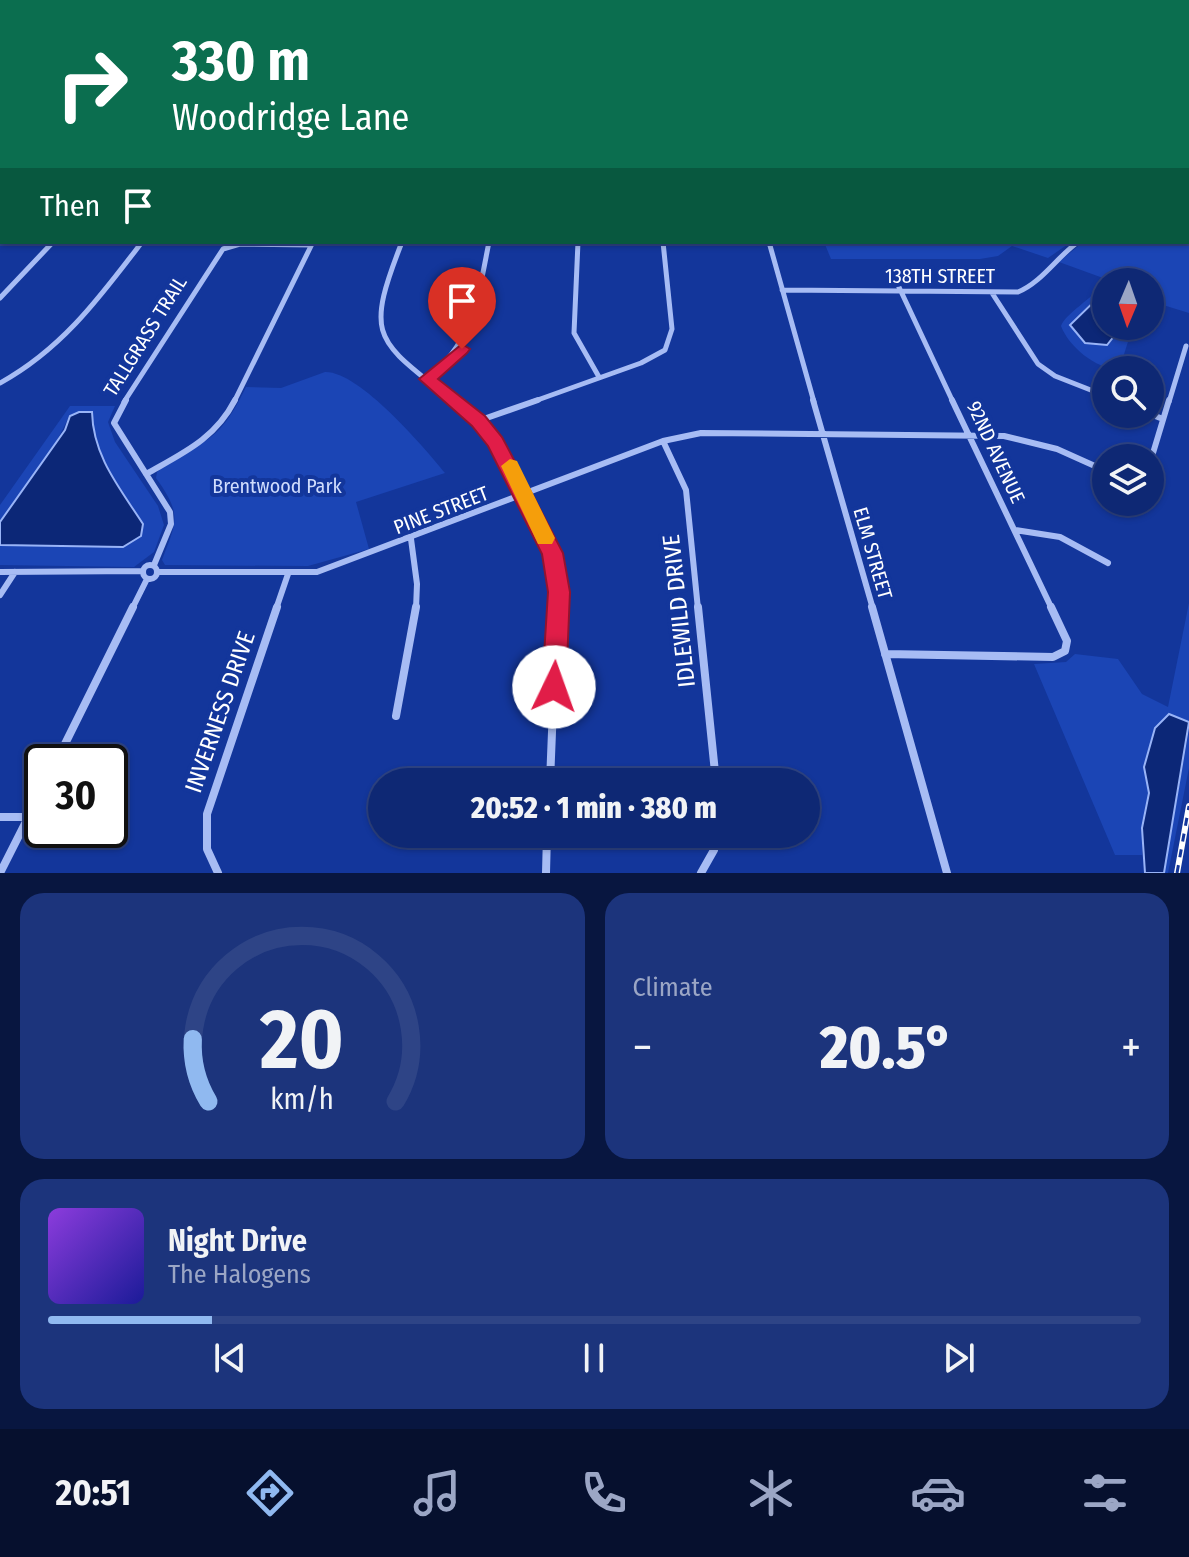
<!DOCTYPE html>
<html lang="en">
<head>
<meta charset="utf-8">
<style>
	body { margin:0; font-family:"Fira Sans Condensed",sans-serif; background:#1c347c; color:#f1f3f6; height:100vh; display:flex; flex-direction:column; font-size:30px; white-space:nowrap }
	* { box-sizing:border-box; margin:0 }
	p { font-size:26px; color:#9ba6c5 }
	.icon { flex:none; width:44px; height:44px; fill:none; stroke:currentColor; stroke-width:2; stroke-linecap:round; stroke-linejoin:round }
	.map { position:relative; height:873px; overflow:hidden }
	.details { display:flex; flex-direction:column; gap:20px; padding:20px; background:#081640; flex:1 }
	.details>* { flex:none }
	.guide { position:absolute; left:0px; top:0px; width:1190px; height:244px; box-shadow:0 2px 6px #0004,0 0 0 2px #2e4486; background:#0b6e4f; color:#fff; overflow:hidden }
	.needle { width:52px; rotate:182deg }
	.buttons { position:absolute; left:1092px; top:268px; display:grid; gap:16px }
	.buttons a { display:grid; place-items:center; width:72px; height:72px; border-radius:50%; background:#0e2874; box-shadow:0 2px 6px #0004,0 0 0 2px #2e4486; font-size:40px }
	.speed { position:absolute; left:24px; top:744px; display:flex; gap:16px; font-size:40px; font-weight:700; text-align:center }
	.speed>* { display:grid; place-content:center; width:104px; height:104px; border-radius:50%; background:#0e2874; box-shadow:0 2px 6px #0004,0 0 0 2px #2e4486; line-height:1 }
	.speed .limit { border:4px solid #111; border-radius:12px; background:#fff; color:#111 }
	.pin { position:absolute; display:grid; place-items:center; width:68px; height:68px; color:#fff; margin:-82px -34px; border-radius:50% 50% 50% 0; rotate:-45deg; box-shadow:0 0 8px #0007 }
	.pin .icon { rotate:45deg }
	.me { position:absolute; width:88px; margin:-44px; rotate:3deg; stroke-linejoin:round; filter:drop-shadow(0 0 6px #0008) }
	.turn { display:flex; align-items:center; gap:28px; height:168px; padding:0 40px; font-size:36px }
	.turn .icon { width:104px; height:104px; stroke-width:2.5 }
	.turn b { display:block; font-size:56px; line-height:68px }
	.then { display:flex; align-items:center; height:76px; padding:0 40px; background:#0003; gap:16px; font-size:30px }
	.big { font-size:60px; font-weight:800; line-height:1.1 }
	.details .card { flex:1; display:flex; flex-direction:column; justify-content:center; gap:12px; min-width:0; padding:0 28px; border-radius:24px; background:#1c347c }
	.details .dial { align-items:center; gap:0 }
	.dial svg { height:208px; overflow:visible; fill:none; stroke:#2e4486; stroke-width:7; stroke-linecap:round; text-anchor:middle }
	.dial text { fill:#f1f3f6; stroke:none }
	.song { display:flex; align-items:center; gap:24px }
	.cover { width:96px; height:96px; border-radius:12px; background:linear-gradient(135deg,hsl(270 70% 55%),hsl(240 70% 35%)) }
	.played { height:8px; border-radius:4px; background:linear-gradient(90deg,#90b9f0 15%,#2e4486 15%) }
	.keys { display:flex; justify-content:space-around; direction:ltr }
	.heat { display:flex; justify-content:space-between; align-items:center; font-size:44px; direction:ltr }
	.details .tiles { flex:1; display:grid; gap:20px; grid-template-columns:1fr 1fr }
	.card:last-child { grid-column:span 2 }
	.trip { position:absolute; left:368px; top:768px; width:452px; height:80px; border-radius:40px; background:#0e2874; box-shadow:0 2px 6px #0004,0 0 0 2px #2e4486; font-weight:800; line-height:80px; text-align:center }
	.tab-bar { display:flex; height:128px; justify-content:space-around; align-items:center; background:#06102e; color:#9ba6c5 }
	.tab-bar .icon { width:56px; height:56px }
	.tab-bar .selected { color:#90b9f0 }
	.tab-bar b { font-size:36px; color:#f1f3f6 }
	.map>svg:first-child { display:block }
</style>
</head>
<body>
<div class="map">
<svg width="1189" height="873" viewBox="0 0 1189 873">
	<rect width="100%" height="100%" fill="#13369b"/>
	<path fill="#1b45b5" d="M824 242H1071L1048 258 1012 246 998 256 980 259H831Z
		M1083 242 1189 245V313L1150 301V282H1106V326H1133L1119 370C1095 368 1069 347 1061 326 1065 314 1093 298 1104 283L1103 278 1059 262Z
		M325 372C359 371 424 447 445 473L356 502 369 549 308 566 165 565 162 560C177 521 182 514 156 478L157 472C204 436 216 449 246 387L281 388Z
		M70 406H115L108 422 115 442 158 506 164 525 154 552 134 567 0 565V545L74 546 143 524C123 493 86 452 92 415L89 412H79L68 419 53 448 0 522V505Z
		M1189 603V722L1169 714 1144 767 1149 793 1142 828V855H1115L1034 664 1066 662 1075 654 1118 659 1142 694 1168 707Z
		M1189 730V768L1168 873H1164Z"/>
	<path fill="#0c2777" stroke="#99b4f7" stroke-width="2" d="M1106 290V326H1122L1107 345 1085 343 1070 325Z
		M79 412H92C93 456 119 487 143 524L141 536 123 547 0 545V522L65 430 70 416Z
		M1169 714 1189 722 1164 873H1145L1142 828 1149 793 1144 767 1155 728Z"/>
	<g fill="none" stroke-linecap="round" stroke-linejoin="round">
		<path stroke="#a7bcf4" stroke-width="5" d="M402 242C363 341 377 339 454 402
			M578 242 574 333 599 377
			M769 242 814 402
			M1107 242 1189 243
			M890 268 953 402
			M782 290 1018 292C1042 282 1057 257 1078 242
			M992 293 1038 364 1055 376 1106 396
			M0 298 53 242
			M427 379C473 343 478 297 489 242
			M0 383C62 349 100 297 142 242
			M124 402 223 249 240 244 311 245
			M234 402 312 244
			M532 402 641 363 665 350 672 329 663 242
			M1169 402 1186 346"/>
		<path stroke="#a7bcf4" stroke-width="6" d="M126 400 114 423 170 512 171 524 154 565
			M452 400 478 421 510 466 553 553 558 572 557 609
			M813 400 873 609
			M952 400 1052 609
			M1150 414 1163 419
			M478 421 538 400
			M663 441 686 490 698 609
			M1150 463 1169 400
			M146 474C183 453 215 439 235 400
			M1015 530 1060 537 1108 563
			M411 539 417 584 416 609
			M143 572a7 7 0 1 1 14 0a7 7 0 1 1-14 0Z
			M0 572 142 571
			M158 572H317L663 441 701 433 1004 436 1057 449 1106 471
			M0 595 15 572
			M132 609 147 579
			M276 609 288 574"/>
		<path stroke="#a7bcf4" stroke-width="8" d="M698 607 716 782
			M872 607 947 873
			M885 654 1053 657 1065 651 1067 641 1051 607
			M396 716 416 607
			M56 762 133 607
			M550 782 557 607
			M0 817H29
			M0 873 42 790
			M218 873 207 849V814L277 607
			M546 873 547 834
			M701 873 714 850 717 834"/>
		<g stroke="#fff" stroke-width="6">
			<path id="rail" d="M1177 873 1189 806"/>
		</g>
		<use href="#rail" stroke="#13369b" stroke-width="3" stroke-dasharray="8" stroke-linecap="butt"/>
	</g>
	<linearGradient id="sky" x2="0" y2="1"><stop stop-color="#0a1e55"/><stop offset="0.48" stop-color="#3352a4"/><stop offset="1" stop-color="#3352a4" stop-opacity="0"/></linearGradient>
	<rect width="1189" height="234" fill="url(#sky)"/>
	<path fill="#e11d48" stroke="#92132f" stroke-width="2" d="M462 344 470 349 467 353 438 379 485 416 502 437 563 553 570 592 566 687 563 696 554 699 546 696 542 687 548 592 542 554 488 446 472 426 419 379Z"/>
	<path fill="#f59e0b" d="M510 459 517 461 552 532 555 538 552 544H538L501 466Z"/>
	<g text-anchor="middle" dominant-baseline="central" stroke-width="8" stroke-linejoin="round" paint-order="stroke">
		<g font-size="20" fill="#fff" stroke="#13369b">
			<text x="940" y="276">138TH STREET</text>
			<text transform="translate(145 336) rotate(-58)">TALLGRASS TRAIL</text>
			<text transform="translate(996 452) rotate(65)">92ND AVENUE</text>
			<text transform="translate(441 510) rotate(-21)">PINE STREET</text>
			<text transform="translate(873 553) rotate(74)">ELM STREET</text>
		</g>
		<g font-size="20" fill="#cfdcfd" stroke="#13369b">
			<text x="277" y="486">Brentwood Park</text>
		</g>
		<g font-size="24" fill="#fff" stroke="#13369b">
			<text transform="translate(679 611) rotate(-96)">IDLEWILD DRIVE</text>
			<text transform="translate(220 712) rotate(-71)">INVERNESS DRIVE</text>
		</g>
	</g>
</svg>
<div class="buttons">
<a><svg class="needle" viewBox="-14 -14 28 28"><path d="M0-13l5 13h-10z" fill="#e53935"/><path d="M0 13l5-13h-10z" fill="#9ba6c5"/></svg></a>
<a><svg class="icon" aria-label="search" viewBox="0 0 24 24"><circle cx="10" cy="10" r="6"/><path d="M15 15l6 6"/></svg></a>
<a><svg class="icon" aria-label="layers" viewBox="0 0 24 24"><path d="M12 4l9 5-9 5-9-5zM3 14l9 5 9-5"/></svg></a>
</div>
<div class="speed"><div class="limit">30</div></div>
<div class="pin" style="left:462px;top:349px;background:#d93025"><svg class="icon" aria-label="arrive" viewBox="0 0 24 24"><path d="M6 21V4h12l-3 4 3 4H6"/></svg></div>
<svg class="me" style="left:554px;top:687px" viewBox="-20 -20 40 40"><circle r="19" fill="#fff"/><path d="M0-13L10 11 0 6-10 11z" fill="#e11d48"/></svg>
<div class="trip">20:52 · 1 min · 380 m</div>
<div class="guide">
<div class="turn"><svg class="icon" aria-label="right" viewBox="0 0 24 24"><path d="M7 20v-9h11M14 6l5 5-5 5"/></svg><div><b>330 m</b>Woodridge Lane</div></div>
<div class="then">Then<svg class="icon" aria-label="arrive" viewBox="0 0 24 24"><path d="M6 21V4h12l-3 4 3 4H6"/></svg></div>
</div>
</div>
<section class="details">
<div class="tiles">
<div class="card dial"><svg viewBox="0 0 100 80">
<path d="M14 69A42 42 0 1 1 86 69"/>
<path d="M14 69A42 42 0 0 1 8 45" stroke="#90b9f0"/>
<text x="50" y="56" font-size="32" font-weight="700">20</text>
<text x="50" y="72" font-size="11">km/h</text>
</svg></div>
<div class="card"><p>Climate</p>
<div class="heat"><a>−</a><b class="big">20.5°</b><a>+</a></div>
</div>
<div class="card">
<div class="song"><i class="cover"></i><div><b>Night Drive</b><p>The Halogens</p></div></div>
<div class="played"></div>
<div class="keys"><svg class="icon" aria-label="previous" viewBox="0 0 24 24"><path d="M18 5L8 12l10 7zM5 5v14"/></svg><svg class="icon" aria-label="pause" viewBox="0 0 24 24"><path d="M8 5v14M16 5v14"/></svg><svg class="icon" aria-label="next" viewBox="0 0 24 24"><path d="M6 5l10 7-10 7zM19 5v14"/></svg></div>
</div>
</div>
</section>
<nav class="tab-bar">
<b>20:51</b>
<svg class="icon selected" aria-label="directions" viewBox="0 0 24 24"><path d="M12 3l9 9-9 9-9-9zM9 14v-3h6M13 9l2 2-2 2"/></svg>
<svg class="icon" aria-label="music" viewBox="0 0 24 24"><path d="M9 18V5l10-2v13"/><circle cx="6" cy="18" r="3"/><circle cx="16" cy="16" r="3"/></svg>
<svg class="icon" aria-label="phone" viewBox="0 0 24 24"><path d="M5 4h4l2 5-3 2q2 4 5 5l2-3 5 2v4C11 20 4 13 5 4z"/></svg>
<svg class="icon" aria-label="climate" viewBox="0 0 24 24"><path d="M12 3v18M4 7l16 10M4 17L20 7"/></svg>
<svg class="icon" aria-label="car" viewBox="0 0 24 24"><path d="M5 17H2v-5l4-1 3-4h7l3 4 3 1v5h-3M9 17h6M6 11h13"/><circle cx="7" cy="17" r="2"/><circle cx="17" cy="17" r="2"/></svg>
<svg class="icon" aria-label="filters" viewBox="0 0 24 24"><path d="M4 7h16M4 17h16"/><circle cx="9" cy="7" r="2"/><circle cx="15" cy="17" r="2"/></svg>
</nav>
</body>
</html>
